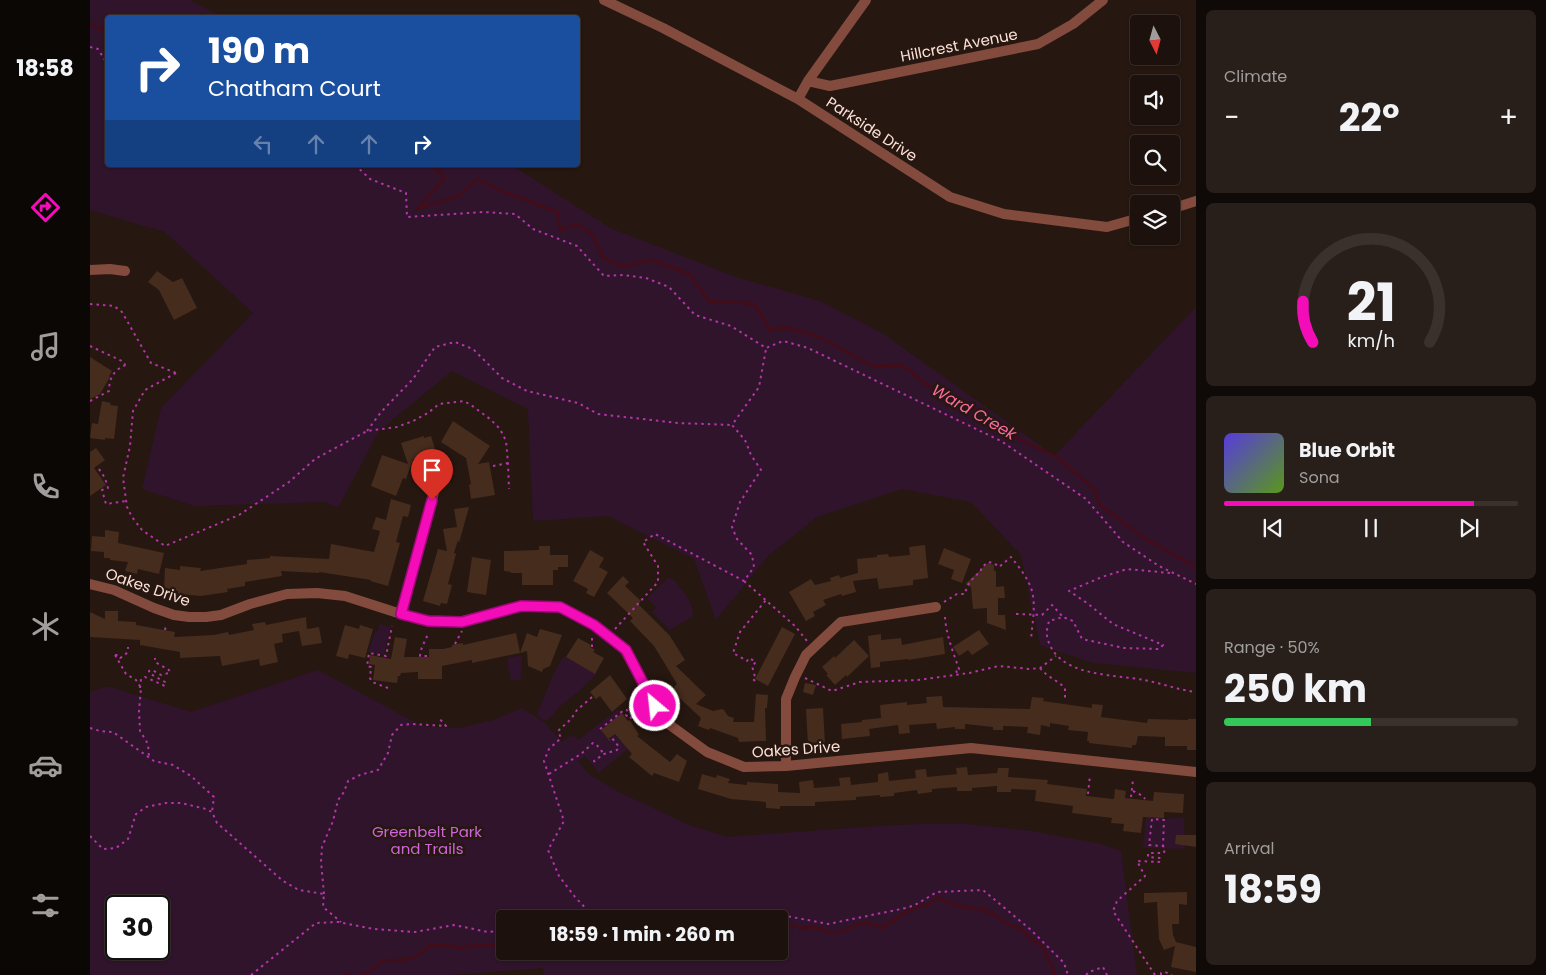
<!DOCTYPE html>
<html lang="en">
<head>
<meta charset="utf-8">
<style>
	body { margin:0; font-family:Poppins,sans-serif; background:#291f1a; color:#f1f3f6; height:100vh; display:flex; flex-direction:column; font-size:19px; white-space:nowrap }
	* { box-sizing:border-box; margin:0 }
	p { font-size:16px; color:#a09d9d }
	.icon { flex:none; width:28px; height:28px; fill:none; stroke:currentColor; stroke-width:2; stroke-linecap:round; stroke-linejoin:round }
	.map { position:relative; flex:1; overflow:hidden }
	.side { display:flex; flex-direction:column; gap:10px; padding:10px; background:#0f0907; width:350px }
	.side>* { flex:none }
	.guide { position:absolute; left:15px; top:15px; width:475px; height:152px; border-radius:5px; box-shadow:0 1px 4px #0004,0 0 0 1px #3a312d; background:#1a4fa0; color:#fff; overflow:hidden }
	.needle { width:32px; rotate:174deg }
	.tools { position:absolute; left:1040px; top:15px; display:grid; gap:10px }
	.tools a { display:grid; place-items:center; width:50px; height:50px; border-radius:5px; background:#1c110c; box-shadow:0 1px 4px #0004,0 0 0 1px #3a312d; font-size:25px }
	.speed { position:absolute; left:15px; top:895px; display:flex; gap:10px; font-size:25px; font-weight:700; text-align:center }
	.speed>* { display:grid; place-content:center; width:65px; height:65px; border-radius:50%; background:#1c110c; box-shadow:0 1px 4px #0004,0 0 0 1px #3a312d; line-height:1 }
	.speed .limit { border:2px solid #111; border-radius:8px; background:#fff; color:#111 }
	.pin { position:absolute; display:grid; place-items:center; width:42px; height:42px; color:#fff; margin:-51px -21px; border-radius:50% 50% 50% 0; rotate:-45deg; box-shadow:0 0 5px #0007 }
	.pin .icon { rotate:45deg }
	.me { position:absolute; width:55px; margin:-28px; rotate:332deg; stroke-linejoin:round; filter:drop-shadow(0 0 4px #0008) }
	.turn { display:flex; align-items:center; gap:18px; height:105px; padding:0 20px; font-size:22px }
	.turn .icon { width:65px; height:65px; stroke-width:2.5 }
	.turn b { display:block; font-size:35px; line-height:42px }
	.lanes { display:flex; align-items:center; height:48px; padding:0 20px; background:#0003; justify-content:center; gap:25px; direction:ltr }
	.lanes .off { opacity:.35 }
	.big { font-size:38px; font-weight:700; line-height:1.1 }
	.side .widget { flex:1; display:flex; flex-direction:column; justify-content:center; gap:8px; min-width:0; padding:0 18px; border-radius:8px; background:#291f1a }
	.side .dial { align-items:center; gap:0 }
	.dial svg { height:130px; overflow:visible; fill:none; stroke:#3a312d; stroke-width:7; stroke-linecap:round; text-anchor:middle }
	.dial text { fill:#f1f3f6; stroke:none }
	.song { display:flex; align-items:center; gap:15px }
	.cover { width:60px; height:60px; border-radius:8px; background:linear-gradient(135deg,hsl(250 70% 55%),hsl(90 70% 35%)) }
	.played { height:5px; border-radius:2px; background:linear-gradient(90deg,#f40cb9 85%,#3a312d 85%) }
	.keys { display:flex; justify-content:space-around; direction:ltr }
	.heat { display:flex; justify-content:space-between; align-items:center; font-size:28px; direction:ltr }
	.charge { height:8px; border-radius:4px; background:linear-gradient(90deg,#34c759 50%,#3a312d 0) }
	.trip { position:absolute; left:406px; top:910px; width:292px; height:50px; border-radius:5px; background:#1c110c; box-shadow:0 1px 4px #0004,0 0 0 1px #3a312d; font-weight:700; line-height:50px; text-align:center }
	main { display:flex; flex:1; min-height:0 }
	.menu { display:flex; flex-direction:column; width:90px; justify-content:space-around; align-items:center; background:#0b0705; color:#a09d9d }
	.menu .icon { width:35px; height:35px }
	.menu .on { color:#f40cb9 }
	.menu b { font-size:22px; color:#f1f3f6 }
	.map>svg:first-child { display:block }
</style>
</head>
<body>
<main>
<nav class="menu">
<b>18:58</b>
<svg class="icon on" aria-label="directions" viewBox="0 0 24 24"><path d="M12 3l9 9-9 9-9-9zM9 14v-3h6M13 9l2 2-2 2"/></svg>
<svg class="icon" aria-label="music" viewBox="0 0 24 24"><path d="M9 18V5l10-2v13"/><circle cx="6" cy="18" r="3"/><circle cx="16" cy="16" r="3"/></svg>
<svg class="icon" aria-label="phone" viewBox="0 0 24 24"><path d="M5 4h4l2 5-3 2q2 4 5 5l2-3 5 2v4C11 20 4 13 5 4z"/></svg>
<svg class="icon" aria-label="climate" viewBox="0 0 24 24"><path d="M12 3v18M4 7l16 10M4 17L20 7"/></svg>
<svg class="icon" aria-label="car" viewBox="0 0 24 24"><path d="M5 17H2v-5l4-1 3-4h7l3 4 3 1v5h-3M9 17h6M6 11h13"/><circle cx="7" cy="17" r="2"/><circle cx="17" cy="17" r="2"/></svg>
<svg class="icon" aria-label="filters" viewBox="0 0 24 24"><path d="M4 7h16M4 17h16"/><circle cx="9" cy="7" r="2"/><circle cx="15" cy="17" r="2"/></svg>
</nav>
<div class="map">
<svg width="1106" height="975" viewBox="0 0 1106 975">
	<rect width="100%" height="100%" fill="#261710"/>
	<path fill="#30142c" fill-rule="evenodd" d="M0 0H100L133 17 18 18V165H391L393 167H425L520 228 649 278 730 301 792 333 965 456V455L1106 307V673L1003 663 950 645 931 555 881 502 812 489 727 517 677 557 626 620 604 559 518 516 443 521 438 409 362 371 289 431 248 508 235 502 104 506 52 489 71 408 163 313 75 232 0 210Z
		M579 577C587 581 599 598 602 607 603 610 602 613 603 616L580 630 562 612 566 607 557 598Z
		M290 624 300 627 294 655 278 652 285 632H287Z
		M432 655 431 679 421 681 417 658Z
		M474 656 507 674 488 692 468 708 464 714 457 720H453L447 714 463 675Z
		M228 670 332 726 369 728 403 720 432 708 454 722 472 742 481 735 483 737 485 736 488 740 528 709 533 715 511 730 518 739 525 734 538 749 509 773 495 756 488 761 500 775 529 792 599 825 637 837 788 826 830 824H877L942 831 1011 844 1031 851 1047 975H454L453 968 360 975H0V692L17 686 101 712ZM26 906H69V949H26ZM415 919H690V951H415Z
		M1056 817 1075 819 1094 817 1095 849 1053 848Z"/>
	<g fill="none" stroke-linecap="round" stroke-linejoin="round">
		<path stroke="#420d18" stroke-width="3" d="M0 24 18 32
			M341 165 355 178 327 209 369 196 387 179 412 191 467 212 471 231 486 224 502 234 513 258 533 266 562 260 599 274 620 302H641L665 304 680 330 694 327 730 337 782 366 812 365 850 395 866 398 898 417 914 432 967 457 1004 489 1010 505 1054 538 1106 567
			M690 926H704L714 928 725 927 740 933 752 932 768 924 780 923 792 928C803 920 825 904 838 905L847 898 873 907 891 909 903 914 921 926 930 928 941 939 950 945 954 949 958 960 962 965 964 975
			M453 951 459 954 468 953 470 951
			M254 975H258
			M272 975 283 969 291 961C313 959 323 963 340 945L362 946 368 948 388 945H405L415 944"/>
	</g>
	<path fill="#462c1d" d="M67 271 83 282 92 278 107 308 84 320 69 290 58 282Z
		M0 357 22 371 19 376 20 377 10 394 0 399Z
		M12 401 21 403 20 405 28 406 24 439 15 438V440L0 438 2 423 8 424Z
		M363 421 400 446 388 464 399 462 405 495 381 499 379 485 381 484 376 458 351 442Z
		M334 436V438L341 436 345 449 338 452 339 454 323 459 316 479 313 478 306 496 281 486 292 455 318 464 311 443Z
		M6 448 15 460 4 468 16 485 0 496V452Z
		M301 499 321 505 318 517 313 516 306 542 310 543 298 586 280 581 281 580 229 572V573L191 571 192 576 155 582V586L137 589 138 592 111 596 88 594V591L74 590 75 568 90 570V566L111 568 110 571 157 564V560L180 558V556L239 559 241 544 284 552 290 531 282 529 286 517 296 520Z
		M379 507 369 543 368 540 364 553 366 554 358 584 362 585 357 604 351 603 350 606 333 601 348 549 357 551 353 529 367 527 364 509Z
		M15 530 29 532 28 543 74 553 69 574 48 569 47 574 35 571 38 562 20 560V558H14V552L1 551 2 536 15 537Z
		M835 545 838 578 823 580V585L789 589 787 578 763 581 766 592 752 596 751 594 733 600 736 605 723 612 725 616 716 621 699 592 721 579 725 585 741 581 740 578 749 575 750 578 768 573 767 559 787 557V555L798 554 799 557 820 555 819 547Z
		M449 546H460V555H478V567H468V570H463V585H432V573H421V572L414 571V551L449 550Z
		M854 548 881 559 872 583 861 579 864 570 848 564Z
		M500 550 514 558 509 567 518 572 504 597 496 593 498 589 483 581Z
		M382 557 401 560 396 595 377 592Z
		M898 563 904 565V571H906V587L914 586 915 598H908V615H915L916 630 897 623V608L883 609 881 587 875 584Z
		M533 576 539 582 535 586 551 601 548 604 580 636 595 660 586 666 616 695 606 704 623 711 632 709 634 710 638 716 644 718 643 722H664L666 694 678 695 677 708H675L676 741 649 742 648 738 620 728 619 730 608 726 611 718 581 690 587 684 564 646 540 621 543 618 517 593Z
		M15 611H28V621L46 622V625L85 632 84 637 124 635 138 632 139 635 164 630 162 624 175 622 176 625 216 617 217 629 229 627 232 643 212 646 209 631 192 634 193 642 184 644 188 662 170 666 169 659 132 666 130 656 90 658V652L50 645V640L0 637V612L15 619Z
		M255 625 269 629 270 625 283 629 275 658 259 654 258 659 246 656Z
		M692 627 705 634 678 686 665 679Z
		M450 629 472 635 460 666 453 669 452 672 438 666 437 651 430 653 437 633 447 637Z
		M889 630 899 644 882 655 878 650 869 656 863 647Z
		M426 633 430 653 382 663V660L352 666V679H328V672L311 673 310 676H308L307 683 283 680 285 665 279 664 280 655 301 659 305 637 317 639 314 657H339V649H353L362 647V645L373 643V645Z
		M791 634V640L811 638 812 645 853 637 855 654 818 660V659L790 662V667L781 668 778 636Z
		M488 638 501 645 500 647 505 650 503 652 514 658 505 674 476 657Z
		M764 640 779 656 757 677 756 675 745 685 736 675 738 674 732 667 744 656 745 658Z
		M520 675 537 699 522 712 510 696 506 699 500 692Z
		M715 683 726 685 723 695 713 692Z
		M852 696 853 707 940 709 942 697 954 698 953 701 1002 708V704L1013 705 1011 717 1057 723 1058 719 1098 720V719H1106V750H1097V746H1075V737L1048 736 1046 745H1042V748L999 743V741H997L998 732 978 730 979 726 960 723V727L951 725 950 735 937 733 938 727 913 726V730H903V727L875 724V729H865V727L847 729 846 723 819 725 820 733 809 734 808 725 779 729 780 736 752 739 751 724 772 722V720L791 718 790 705 817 702V705L837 703 836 697Z
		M733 708 735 744 718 745 716 709Z
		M532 713 538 721 540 720 549 735 547 736 580 762 587 754 597 761 589 782 564 773 562 776 539 757 542 754 525 734 518 739 511 730Z
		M877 767 878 775 907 773 908 768H919L918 777 958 780 957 784 997 789 996 796 1024 799 1025 789 1036 791 1035 798 1063 801 1064 792 1094 794 1093 813 1074 812V818L1053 817 1051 833 1033 831 1034 824 1021 823 1022 818 982 813 983 806 945 801 946 790 921 789V792H907V786L882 788V791H867V787L842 789V792L828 794 827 790 804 793V796L790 797V795L766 797V800L725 802V806H690V809L676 808V802L641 799 608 789 612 774 626 778 627 775 640 779 638 783 657 785V782L688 784V792L710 793 709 782 723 780 724 788 750 786 749 778 760 777 761 785 788 782V774L798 772 799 781 826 778 825 770 836 769 837 777 867 774 866 768Z
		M1086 835H1106V847L1085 844Z
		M1097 892V905L1089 904V924H1082L1083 935 1086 942 1106 947V972L1081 967 1085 946 1074 950 1069 939 1067 902 1054 903V893Z"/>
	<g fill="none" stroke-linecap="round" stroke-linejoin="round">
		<path stroke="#b335a7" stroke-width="2" stroke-dasharray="2.5 4" stroke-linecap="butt" d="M0 47 8 49 18 65
			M265 165 280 179 316 193 317 217 394 212 425 214 443 229 487 246 514 276 533 275 556 278 579 287 605 315 641 326 676 348 693 341 718 348 911 441 996 499 1033 542 1069 566 1106 584
			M0 304 24 306 32 312 61 363 86 373
			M0 346 34 362 35 365
			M86 373 55 390 43 411 40 446 33 478 37 507 42 517 52 530 75 546 149 515 199 482 225 459 277 431 307 427 323 421 338 413 349 404 374 401 381 405 400 419 410 429 416 441 418 463 419 489
			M0 401 19 391C19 377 25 368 39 364
			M277 431 291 412 323 379 345 347 365 342 383 349 412 378 437 391 488 403 508 414 588 423 642 425
			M403 466 418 463
			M9 469 15 478 18 488 12 490 16 504 36 501
			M1080 573 1037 569 1012 577 979 591 997 603 1023 624 1073 645 1069 649 1034 648 992 639 983 621 973 617 959 621C958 625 956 632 957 636 965 677 1022 674 1054 680 1071 683 1088 690 1106 692
			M654 581 705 626 717 641
			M854 602 867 594H875C877 583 883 578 891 571V568L898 562 904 563 909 567 921 557C929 567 938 578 942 591 946 606 942 625 941 640
			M926 614 952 615 962 605 973 617
			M855 617C856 634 863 652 869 669H866L867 674
			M525 629 568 582V566L553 542 565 534 654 581 664 567 662 555 647 539 642 527 650 502 671 470 661 455 655 440 642 425 669 387 676 349
			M75 630 76 625
			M365 644 372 631
			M502 647V637
			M25 655 36 674 46 680 51 688 49 711 50 731 58 744 59 757
			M25 655H28L30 658C35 656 38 653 38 647
			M337 656H330C331 645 337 640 338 632
			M950 668C957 677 967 680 975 688V700
			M715 678 742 691 770 682 828 680 879 673 909 666 939 669 950 668 966 656
			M665 681 663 679 665 677 662 666 666 662 659 658 657 661 643 653 650 632 676 600
			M50 688 51 679 55 677 75 686V682L59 673V671L62 670 71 675 74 674 80 673 79 670 65 662V658
			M298 688 282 682 280 678 281 667 277 666 279 653 296 656 302 626
			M502 697 487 710 481 719 468 731 471 738 459 749 454 761 474 821 458 850 469 876 485 897 503 916
			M0 728 10 731 23 732 64 761 83 765 101 776 124 797 122 812
			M510 729 534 710H537L538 712 536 715 540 719 542 716 544 707 550 705
			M505 762 504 761 514 754 527 750 529 747 522 738 519 740
			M459 774 491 754 503 743 506 744 514 754
			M1043 791 1053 796 1055 799
			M998 794 1000 775
			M1041 797 1043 780
			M0 836 13 849 26 848 38 839 46 814 56 807 76 803H91L116 809 122 812 127 823 193 881 209 890 234 894 233 907 251 922
			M234 894 231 862 232 847 243 821 248 800 254 792 258 781 270 775 288 770 298 753 302 735 311 725 323 724 356 726 348 717
			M497 919 503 916 514 919
			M667 919 678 917 686 914 738 924 816 908 825 905 847 892 893 890 941 930 974 963 978 975
			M161 975 226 923 248 922 284 929 325 932 364 925 398 932 415 930
			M996 975 999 972 1013 967 1017 975
			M1065 975 1023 911 1027 901 1055 876 1047 861 1069 862 1071 858 1058 857V853H1074L1075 848 1073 846 1059 845 1062 819 1074 820 1073 846
			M1071 975V973L1075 972 1082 975"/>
		<path stroke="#834b3d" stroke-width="10" d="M514 0 573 28 708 99 860 197 914 214 1017 227 1049 218
			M718 81 740 86 948 44 983 24 1013 0
			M708 99 718 81 776 0
			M1081 209 1106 201
			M0 270 20 269 35 271
			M0 584 24 590 64 608 84 615 99 617H116L131 615 160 604 197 594 227 593 255 596 311 614 338 621H372L431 606 470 607 504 625 535 650 573 720 617 752 654 767 696 766 881 748 1106 772
			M311 614 347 481
			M696 766V699L705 677 716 655 751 622 846 607"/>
	</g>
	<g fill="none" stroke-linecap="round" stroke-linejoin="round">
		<g stroke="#9f0878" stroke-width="12">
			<path id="route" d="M342 500 311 614 338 621 372 622 431 606 470 607 504 625 536 650 565 706"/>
		</g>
		<use href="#route" stroke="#f40cb9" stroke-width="9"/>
	</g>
	<g text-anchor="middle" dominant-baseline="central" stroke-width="5" stroke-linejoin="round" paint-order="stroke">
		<g font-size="15" fill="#fde1d7" stroke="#261710">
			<text transform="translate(869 45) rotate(-11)">Hillcrest Avenue</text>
			<text transform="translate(782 129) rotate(33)">Parkside Drive</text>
			<text transform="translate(58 587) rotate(19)">Oakes Drive</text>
			<text transform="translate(706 749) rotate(-4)">Oakes Drive</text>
		</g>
		<g font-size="15" fill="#d065db" stroke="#261710">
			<text x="337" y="831">Greenbelt Park<tspan x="337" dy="17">and Trails</tspan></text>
		</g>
		<g font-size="16" font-style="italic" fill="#f96aa0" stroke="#261710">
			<text transform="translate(884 412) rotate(30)">Ward Creek</text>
		</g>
	</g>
</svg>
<div class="tools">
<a><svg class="needle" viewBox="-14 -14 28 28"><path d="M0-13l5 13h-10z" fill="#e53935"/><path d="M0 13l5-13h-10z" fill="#a09d9d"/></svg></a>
<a><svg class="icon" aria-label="sound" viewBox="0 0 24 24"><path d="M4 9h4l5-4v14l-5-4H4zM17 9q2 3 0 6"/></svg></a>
<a><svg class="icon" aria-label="search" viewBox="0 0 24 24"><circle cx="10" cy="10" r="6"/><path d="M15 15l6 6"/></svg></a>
<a><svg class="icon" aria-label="layers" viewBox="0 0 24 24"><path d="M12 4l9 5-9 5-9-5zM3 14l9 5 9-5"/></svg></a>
</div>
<div class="speed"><div class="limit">30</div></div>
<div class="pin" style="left:342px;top:500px;background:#d93025"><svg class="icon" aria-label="arrive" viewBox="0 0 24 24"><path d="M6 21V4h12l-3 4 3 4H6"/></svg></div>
<svg class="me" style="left:565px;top:706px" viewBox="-20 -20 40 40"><circle r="17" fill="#f40cb9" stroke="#fff" stroke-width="3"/><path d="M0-11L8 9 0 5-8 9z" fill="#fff"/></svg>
<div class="trip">18:59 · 1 min · 260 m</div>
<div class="guide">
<div class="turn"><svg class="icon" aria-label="right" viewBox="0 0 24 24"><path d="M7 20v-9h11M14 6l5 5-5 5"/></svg><div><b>190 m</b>Chatham Court</div></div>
<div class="lanes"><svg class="icon off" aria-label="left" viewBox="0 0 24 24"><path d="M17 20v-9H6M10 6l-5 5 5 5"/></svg><svg class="icon off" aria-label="ahead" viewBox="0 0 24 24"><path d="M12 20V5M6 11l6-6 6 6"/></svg><svg class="icon off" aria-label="ahead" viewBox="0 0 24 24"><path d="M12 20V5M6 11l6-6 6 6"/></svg><svg class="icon" aria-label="right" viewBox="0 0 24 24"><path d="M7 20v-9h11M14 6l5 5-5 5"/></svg></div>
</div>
</div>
<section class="side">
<div class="widget"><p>Climate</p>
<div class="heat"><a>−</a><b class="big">22°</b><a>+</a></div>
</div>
<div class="widget dial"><svg viewBox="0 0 100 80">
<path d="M14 69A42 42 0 1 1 86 69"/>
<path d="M14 69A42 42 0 0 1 8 44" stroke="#f40cb9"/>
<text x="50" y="56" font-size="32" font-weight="700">21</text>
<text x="50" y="72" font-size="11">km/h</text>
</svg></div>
<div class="widget">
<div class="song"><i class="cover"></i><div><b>Blue Orbit</b><p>Sona</p></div></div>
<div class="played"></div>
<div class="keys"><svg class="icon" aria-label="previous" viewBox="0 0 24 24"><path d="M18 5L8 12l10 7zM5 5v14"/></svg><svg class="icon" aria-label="pause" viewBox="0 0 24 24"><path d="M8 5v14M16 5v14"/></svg><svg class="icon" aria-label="next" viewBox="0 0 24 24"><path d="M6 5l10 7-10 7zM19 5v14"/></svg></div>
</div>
<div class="widget"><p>Range · 50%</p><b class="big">250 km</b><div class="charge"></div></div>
<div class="widget"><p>Arrival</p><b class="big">18:59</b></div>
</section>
</main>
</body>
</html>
